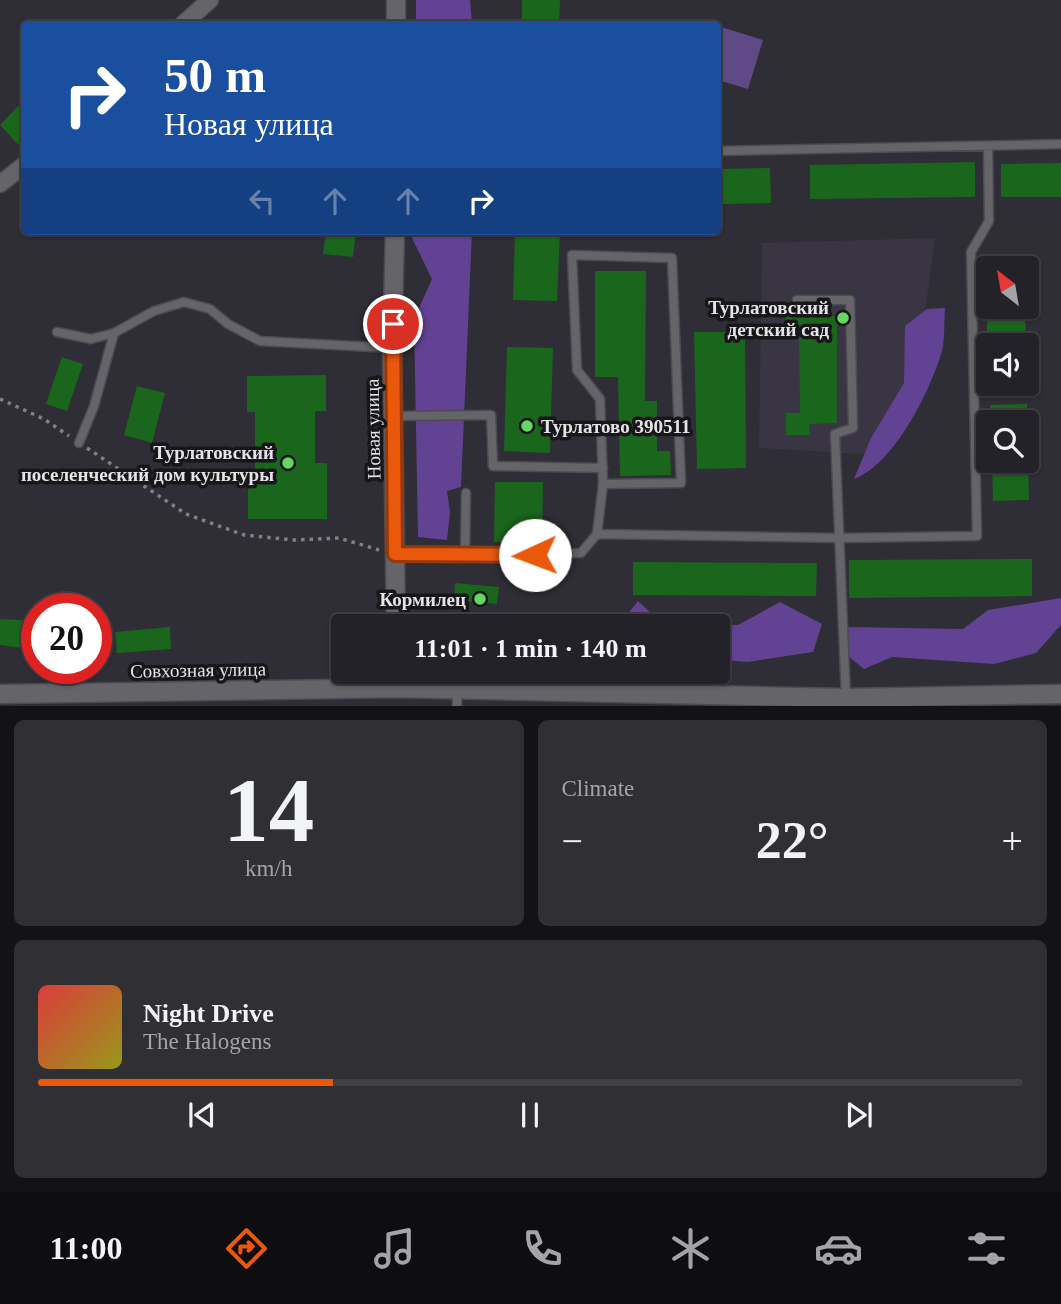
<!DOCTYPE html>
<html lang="en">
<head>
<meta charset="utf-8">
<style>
	body { margin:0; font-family:"Times New Roman",serif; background:#2f2f34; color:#f1f3f6; height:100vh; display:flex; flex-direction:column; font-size:26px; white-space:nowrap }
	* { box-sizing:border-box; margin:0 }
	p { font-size:23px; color:#a3a4a8 }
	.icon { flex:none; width:38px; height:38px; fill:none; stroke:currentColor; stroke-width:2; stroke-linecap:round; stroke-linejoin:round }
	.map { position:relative; height:706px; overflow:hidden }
	.panel { display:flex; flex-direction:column; gap:14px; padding:14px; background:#131316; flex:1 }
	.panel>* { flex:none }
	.banner { position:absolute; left:21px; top:21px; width:700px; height:214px; border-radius:7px; box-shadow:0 2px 5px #0004,0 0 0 2px #403f45; background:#1a4fa0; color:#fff; overflow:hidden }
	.needle { width:46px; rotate:329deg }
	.fabs { position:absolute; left:976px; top:256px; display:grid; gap:14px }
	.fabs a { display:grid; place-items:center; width:63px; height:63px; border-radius:7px; background:#232228; box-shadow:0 2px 5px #0004,0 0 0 2px #403f45; font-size:35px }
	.speed { position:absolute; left:21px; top:593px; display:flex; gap:14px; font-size:35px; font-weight:700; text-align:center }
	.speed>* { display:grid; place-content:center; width:91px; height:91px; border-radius:50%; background:#232228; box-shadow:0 2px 5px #0004,0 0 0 2px #403f45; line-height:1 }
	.speed .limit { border:10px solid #d22; background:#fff; color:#111 }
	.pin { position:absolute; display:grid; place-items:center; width:60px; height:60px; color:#fff; margin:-30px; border:4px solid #fff; border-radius:50%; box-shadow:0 2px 7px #0007 }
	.me { position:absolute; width:77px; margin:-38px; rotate:268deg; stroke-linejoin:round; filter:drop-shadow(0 0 5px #0008) }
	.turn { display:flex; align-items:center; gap:24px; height:147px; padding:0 28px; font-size:32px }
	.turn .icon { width:91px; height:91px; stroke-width:2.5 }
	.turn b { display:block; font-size:49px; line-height:60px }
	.lanes { display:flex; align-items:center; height:66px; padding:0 28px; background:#0003; justify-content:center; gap:35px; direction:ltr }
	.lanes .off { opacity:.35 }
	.big { font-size:52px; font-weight:600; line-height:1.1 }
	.panel .widget { flex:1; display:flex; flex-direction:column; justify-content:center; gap:10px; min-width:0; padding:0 24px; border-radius:10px; background:#2f2f34 }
	.panel .dial { align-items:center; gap:0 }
	.dial b { font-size:91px; line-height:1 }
	.song { display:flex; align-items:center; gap:21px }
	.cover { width:84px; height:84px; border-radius:10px; background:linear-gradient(135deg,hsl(0 70% 55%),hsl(60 70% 35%)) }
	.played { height:7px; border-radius:4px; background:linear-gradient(90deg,#ea580c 30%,#403f45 30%) }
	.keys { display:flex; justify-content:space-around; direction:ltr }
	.heat { display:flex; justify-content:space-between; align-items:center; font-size:38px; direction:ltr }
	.panel .tiles { flex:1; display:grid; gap:14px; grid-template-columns:1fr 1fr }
	.widget:last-child { grid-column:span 2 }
	.trip { position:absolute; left:331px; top:614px; width:399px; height:70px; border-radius:7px; background:#232228; box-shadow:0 2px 5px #0004,0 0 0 2px #403f45; font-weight:600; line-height:70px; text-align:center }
	.menu { display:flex; height:112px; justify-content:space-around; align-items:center; background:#0e0e10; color:#a3a4a8 }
	.menu .icon { width:49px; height:49px }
	.menu .current { color:#ea580c }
	.menu b { font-size:32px; color:#f1f3f6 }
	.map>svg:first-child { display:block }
</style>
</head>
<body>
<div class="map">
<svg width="1061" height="706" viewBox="0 0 1061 706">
	<rect width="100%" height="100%" fill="#2f2d35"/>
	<path fill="#393542" d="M935 238 914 394 878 455 759 448 762 243Z"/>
	<path fill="#604987" d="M718 26 763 40 748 89 718 80Z"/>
	<path fill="#624293" d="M416 0H470L472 24H416Z
		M413 231H472L461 487 447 491 450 512 447 540 418 537 414 319 432 279 412 238Z
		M945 308C944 322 945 338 942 351 930 392 894 464 854 479L871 438 904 383 905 326 927 309Z
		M1061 598V625L1036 653 994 664 892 657 864 669 843 652 845 627 963 629 988 610Z
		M638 601 665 626H597L619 625Z
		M780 602 822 624 813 652 748 662 718 660V626H669L738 625Z"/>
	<path fill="#1b661d" d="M522 0H560L559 24H522Z
		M24 100V151L0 125Z
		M975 162V197L810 199V165Z
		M1061 163V197H1001V164Z
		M770 168 771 203 718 204V169Z
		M326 231H356L353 257 323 254Z
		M515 231H560L557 301 513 300Z
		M595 271H646L645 401H657V451H670L671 475 620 476 618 377H595Z
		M987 306H1025L1026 345H987Z
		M786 308H812V316H837V423L809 424 810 435H786V413H800L799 324 786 325Z
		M694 332H745L746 468 697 469Z
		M507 347 553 348 550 453 504 451Z
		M62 357 83 364 67 411 46 404Z
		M326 375V411H315V463H327V519H248V472H255V412H247V376Z
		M137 386 165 393 152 443 124 435Z
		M1027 404V422H991L990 405Z
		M992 460H1028L1029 500 993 501Z
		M495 482H543L542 542H494Z
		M1032 559V596L849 598V560Z
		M633 562 817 563 816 596 633 595Z
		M455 583 499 587 497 604 454 600Z
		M0 619 37 621V650L0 645Z
		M170 627 171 649 117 653 115 632Z"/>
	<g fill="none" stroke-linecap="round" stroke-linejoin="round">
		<g stroke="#4c4a52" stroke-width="11">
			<path id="service" d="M718 151 1061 144
				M797 300H850L853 428 835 434 846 699
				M57 332 91 339 114 333 154 311 184 302 210 309 228 324 260 341 391 348
				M394 416 491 415 493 466 603 468
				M79 443 94 406 114 333
				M597 534 603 484 600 399 577 370 572 255 672 258 681 483 603 484
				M395 554 581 553 597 534 840 538 977 536 971 252 989 221 988 146
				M465 556 466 493
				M457 706V690"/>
		</g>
		<g stroke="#4c4a52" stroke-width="19">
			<path id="minor" d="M183 24 210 0
				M0 184 24 165"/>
		</g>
		<g stroke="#4c4a52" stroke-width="21">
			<path id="tertiary" d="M396 0V24
				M395 231 392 348 396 626
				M0 694 397 688 846 698 1061 694"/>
		</g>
		<path stroke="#817f86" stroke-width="3.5" stroke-dasharray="3.5 5" stroke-linecap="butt" d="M0 399 44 419 69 436
			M87 448 186 514 244 535 294 540 339 538 379 550"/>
		<use href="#service" stroke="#656468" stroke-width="8"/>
		<use href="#minor" stroke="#656468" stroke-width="16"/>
		<use href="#tertiary" stroke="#656468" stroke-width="18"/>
	</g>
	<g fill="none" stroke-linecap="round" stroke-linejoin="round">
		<g stroke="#983908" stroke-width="18">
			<path id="route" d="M393 324 395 554 535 555"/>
		</g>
		<use href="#route" stroke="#ea580c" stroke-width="12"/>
	</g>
	<g fill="#67d466" stroke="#171619" stroke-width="2.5">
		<circle cx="843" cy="318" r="7"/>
		<circle cx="527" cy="426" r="7"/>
		<circle cx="288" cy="463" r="7"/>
		<circle cx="480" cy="599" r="7"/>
	</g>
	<g text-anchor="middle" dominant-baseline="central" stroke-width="7" stroke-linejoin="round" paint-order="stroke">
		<g font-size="19" font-weight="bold" fill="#e4e3e8" stroke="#171619" text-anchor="end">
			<text x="829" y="307">Турлатовский<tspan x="829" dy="22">детский сад</tspan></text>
			<text x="541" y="426" text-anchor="start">Турлатово 390511</text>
			<text x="274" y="452">Турлатовский<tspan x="274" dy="22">поселенческий дом культуры</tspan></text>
			<text x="466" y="599">Кормилец</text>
		</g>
		<g font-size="19" fill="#e4e3e8" stroke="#171619">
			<text transform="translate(373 429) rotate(-91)">Новая улица</text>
			<text transform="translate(198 670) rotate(-1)">Совхозная улица</text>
		</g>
	</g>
</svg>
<div class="fabs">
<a><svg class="needle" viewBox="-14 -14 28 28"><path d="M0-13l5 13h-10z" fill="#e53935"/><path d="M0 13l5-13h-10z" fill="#a3a4a8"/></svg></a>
<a><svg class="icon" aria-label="sound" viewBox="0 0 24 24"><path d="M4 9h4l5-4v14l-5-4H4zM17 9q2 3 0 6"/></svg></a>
<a><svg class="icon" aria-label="search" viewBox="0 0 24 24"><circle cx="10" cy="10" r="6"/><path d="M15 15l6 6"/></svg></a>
</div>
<div class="speed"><div class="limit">20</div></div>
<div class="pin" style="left:393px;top:324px;background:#d93025"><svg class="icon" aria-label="arrive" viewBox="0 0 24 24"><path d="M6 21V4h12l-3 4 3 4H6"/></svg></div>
<svg class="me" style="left:535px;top:555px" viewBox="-20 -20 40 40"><circle r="19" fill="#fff"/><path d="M0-13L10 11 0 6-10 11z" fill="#ea580c"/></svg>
<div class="trip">11:01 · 1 min · 140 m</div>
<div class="banner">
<div class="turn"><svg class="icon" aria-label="right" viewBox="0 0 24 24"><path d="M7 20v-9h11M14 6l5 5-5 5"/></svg><div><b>50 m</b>Новая улица</div></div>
<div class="lanes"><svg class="icon off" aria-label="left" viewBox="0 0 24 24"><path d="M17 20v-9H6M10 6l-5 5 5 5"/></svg><svg class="icon off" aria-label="ahead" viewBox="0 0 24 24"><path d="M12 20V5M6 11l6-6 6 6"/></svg><svg class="icon off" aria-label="ahead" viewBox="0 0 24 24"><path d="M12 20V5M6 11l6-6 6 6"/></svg><svg class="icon" aria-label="right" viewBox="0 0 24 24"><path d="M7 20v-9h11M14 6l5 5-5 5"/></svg></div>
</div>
</div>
<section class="panel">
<div class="tiles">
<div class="widget dial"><b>14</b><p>km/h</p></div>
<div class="widget"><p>Climate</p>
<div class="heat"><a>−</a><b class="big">22°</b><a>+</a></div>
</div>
<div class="widget">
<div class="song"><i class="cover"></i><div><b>Night Drive</b><p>The Halogens</p></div></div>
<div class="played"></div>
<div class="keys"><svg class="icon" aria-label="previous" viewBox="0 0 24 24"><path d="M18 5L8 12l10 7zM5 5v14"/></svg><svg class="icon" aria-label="pause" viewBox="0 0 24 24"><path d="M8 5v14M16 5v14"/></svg><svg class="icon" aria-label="next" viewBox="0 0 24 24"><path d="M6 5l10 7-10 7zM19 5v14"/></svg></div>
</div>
</div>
</section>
<nav class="menu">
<b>11:00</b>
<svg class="icon current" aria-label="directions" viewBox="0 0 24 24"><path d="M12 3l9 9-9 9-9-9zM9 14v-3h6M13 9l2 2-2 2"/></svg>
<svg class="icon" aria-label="music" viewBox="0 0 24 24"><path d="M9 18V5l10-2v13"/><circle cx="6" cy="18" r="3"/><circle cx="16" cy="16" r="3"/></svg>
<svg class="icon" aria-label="phone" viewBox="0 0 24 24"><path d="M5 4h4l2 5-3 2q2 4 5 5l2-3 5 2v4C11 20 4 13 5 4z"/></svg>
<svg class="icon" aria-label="climate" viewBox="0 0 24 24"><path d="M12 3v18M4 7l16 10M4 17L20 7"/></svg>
<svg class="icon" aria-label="car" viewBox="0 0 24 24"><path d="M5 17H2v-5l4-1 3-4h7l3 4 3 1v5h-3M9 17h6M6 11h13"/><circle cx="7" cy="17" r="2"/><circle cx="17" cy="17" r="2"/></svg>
<svg class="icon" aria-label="filters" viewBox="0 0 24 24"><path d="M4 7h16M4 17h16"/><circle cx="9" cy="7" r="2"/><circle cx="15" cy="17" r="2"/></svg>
</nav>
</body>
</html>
